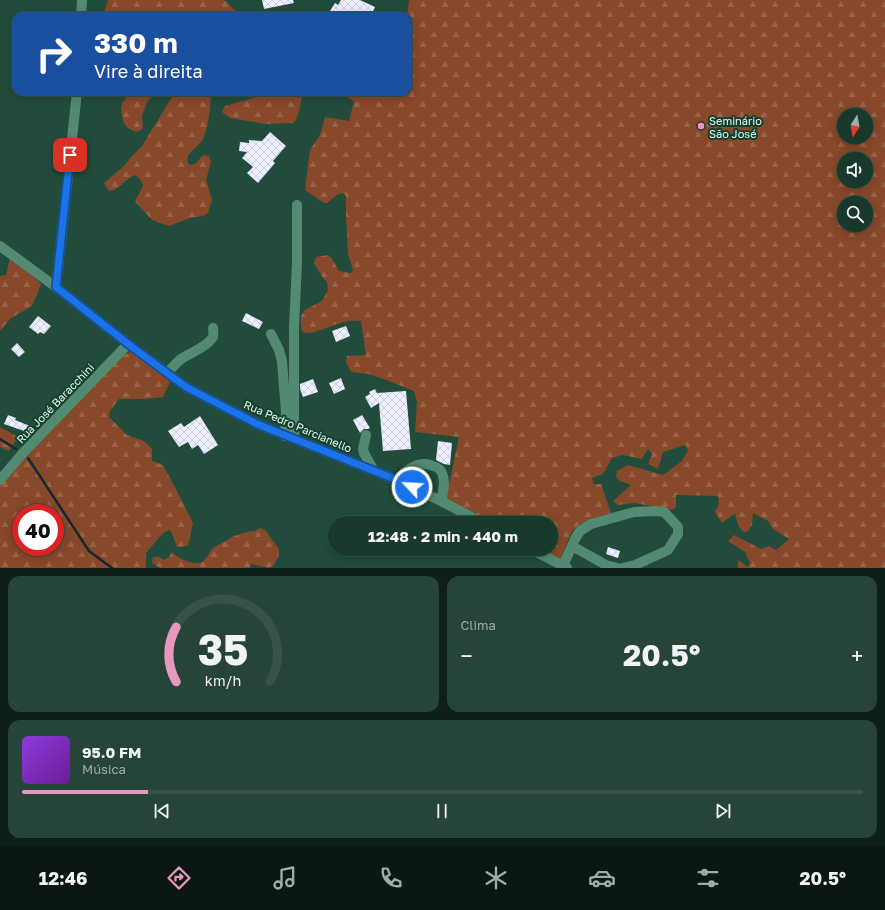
<!DOCTYPE html>
<html lang="pt">
<head>
<meta charset="utf-8">
<style>
	body { margin:0; font-family:"Golos Text",sans-serif; background:#264438; color:#f1f3f6; height:100vh; display:flex; flex-direction:column; font-size:15px; white-space:nowrap }
	* { box-sizing:border-box; margin:0 }
	p { font-size:13px; color:#9faca9 }
	.icon { flex:none; width:22px; height:22px; fill:none; stroke:currentColor; stroke-width:2; stroke-linecap:round; stroke-linejoin:round }
	.map { position:relative; height:568px; overflow:hidden }
	.sheet { display:flex; flex-direction:column; gap:8px; padding:8px; background:#0e1f18; flex:1 }
	.sheet>* { flex:none }
	.hud { position:absolute; left:12px; top:12px; width:400px; height:84px; border-radius:12px; box-shadow:0 2px 10px #0003,0 0 0 1px #375348; background:#1a4fa0; color:#fff; overflow:hidden }
	.needle { width:26px; rotate:191deg }
	.tools { position:absolute; left:837px; top:108px; display:grid; gap:8px }
	.tools a { display:grid; place-items:center; width:36px; height:36px; border-radius:50%; background:#19392c; box-shadow:0 2px 10px #0003,0 0 0 1px #375348; font-size:20px }
	.speed { position:absolute; left:12px; top:504px; display:flex; gap:8px; font-size:20px; font-weight:700; text-align:center }
	.speed>* { display:grid; place-content:center; width:52px; height:52px; border-radius:50%; background:#19392c; box-shadow:0 2px 10px #0003,0 0 0 1px #375348; line-height:1 }
	.speed .limit { border:6px solid #d22; background:#fff; color:#111 }
	.pin { position:absolute; display:grid; place-items:center; width:34px; height:34px; color:#fff; margin:-17px; border-radius:8px; box-shadow:0 2px 6px #0006 }
	.me { position:absolute; width:44px; margin:-22px; rotate:295deg; stroke-linejoin:round; filter:drop-shadow(0 0 3px #0008) }
	.turn { display:flex; align-items:center; gap:14px; height:84px; padding:0 16px; font-size:18px }
	.turn .icon { width:52px; height:52px; stroke-width:2.5 }
	.turn b { display:block; font-size:28px; line-height:34px }
	.big { font-size:30px; font-weight:700; line-height:1.1 }
	.sheet .card { flex:1; display:flex; flex-direction:column; justify-content:center; gap:6px; min-width:0; padding:0 14px; border-radius:12px; background:#264438 }
	.sheet .dial { align-items:center; gap:0 }
	.dial svg { height:104px; overflow:visible; fill:none; stroke:#375348; stroke-width:7; stroke-linecap:round; text-anchor:middle }
	.dial text { fill:#f1f3f6; stroke:none }
	.song { display:flex; align-items:center; gap:12px }
	.cover { width:48px; height:48px; border-radius:6px; background:linear-gradient(135deg,hsl(270 70% 55%),hsl(280 70% 35%)) }
	.played { height:4px; border-radius:2px; background:linear-gradient(90deg,#e797bd 15%,#375348 15%) }
	.keys { display:flex; justify-content:space-around; direction:ltr }
	.heat { display:flex; justify-content:space-between; align-items:center; font-size:22px; direction:ltr }
	.sheet .tiles { flex:1; display:grid; gap:8px; grid-template-columns:1fr 1fr }
	.card:last-child { grid-column:span 2 }
	.trip { position:absolute; left:328px; top:516px; width:230px; height:40px; border-radius:20px; background:#19392c; box-shadow:0 2px 10px #0003,0 0 0 1px #375348; font-weight:700; line-height:40px; text-align:center }
	.menu { display:flex; height:64px; justify-content:space-around; align-items:center; background:#0a1712; color:#9faca9 }
	.menu .icon { width:28px; height:28px }
	.menu .active { color:#e797bd }
	.menu b { font-size:18px; color:#f1f3f6 }
	.map>svg:first-child { display:block }
</style>
</head>
<body>
<div class="map">
<svg width="885" height="568" viewBox="0 0 885 568">
	<defs>
		<pattern id="forest-firs" width="22" height="20" patternUnits="userSpaceOnUse"><rect width="22" height="20" fill="#88482a"/><path d="M5 1l3.5 6h-7zM16 11l3.5 6h-7z" fill="#986349"/></pattern>
		<pattern id="building-cross-hatch" width="8" height="8" patternUnits="userSpaceOnUse"><rect width="8" height="8" fill="#edeeff"/><path d="M0 0l8 8M0 8l8-8" fill="none" stroke="#cbcdda"/></pattern>
	</defs>
	<rect width="100%" height="100%" fill="#214c3b"/>
	<path fill="url(#forest-firs)" fill-rule="evenodd" d="M108 0H224L228 3 240 16H103Z
		M409 0H885V568H738V560L748 567 750 563 745 552 728 541 734 535 761 549 769 546 776 550 789 539 773 529 768 521 753 513 752 525 747 532H743L738 525 735 513 722 523 715 512 719 504 718 496 676 495V507L672 510 635 503 617 505 613 501 631 485 620 481 616 477 617 471 628 465 663 475 682 461 688 450 685 445 663 452 658 469 648 464 652 454 648 449 642 459 623 455 612 458 603 474 592 478 594 484H601L611 513C599 517 579 521 572 532 567 540 564 551 561 559L542 549H551V523H492L473 512 446 499 459 437 415 432 417 402 414 391 381 378 368 374 351 372 346 362 347 356 366 355 361 321C346 318 331 327 317 331 313 333 308 333 304 333L301 329V316L305 310 322 301 328 290 327 282 323 278 314 263 316 257 328 255 332 259 339 271 351 273 353 270 348 254 346 216V196L343 193 338 194 327 203H324L306 191 305 188 310 150 320 135 325 117 349 121 354 101 343 95 329 92H408V16H407ZM844 115H866V137H844ZM844 159H866V181H844ZM844 203H866V225H844Z
		M129 92H159L148 100 142 116 143 128 138 132C122 128 123 121 121 106Z
		M175 92H210C212 104 208 128 203 139 199 146 191 150 188 156 186 160 188 162 189 165L195 164 203 155 209 156 211 162 206 180 212 200 208 213 203 216 190 218 169 226 152 220 141 208 135 201 143 186 141 180 135 175C125 179 119 191 109 191L104 183 124 166 132 156 142 146Z
		M266 92H309L302 96C300 105 299 116 294 123L266 124 230 118 222 112 225 106 264 95Z
		M10 258 21 264 41 284 32 306 11 318 0 331V276L6 275Z
		M132 351 170 382 163 397 146 399H119L110 411 109 417 127 435 144 441 152 449V461L163 465 177 491 193 523 188 546 177 547 171 531 169 530 163 533 146 553V568H0V483C41 440 83 398 124 355ZM21 513H55V547H21Z
		M0 427 18 437 9 451 0 447Z
		M260 528 265 530 279 549V555L274 565 269 568 251 564 250 568H160L152 563 153 557H159L164 560 169 557 172 552C181 560 191 565 203 562L213 548 234 536 250 531H255Z"/>
	<g fill="none" stroke-linecap="round" stroke-linejoin="round">
		<path stroke="#132931" stroke-width="2.5" d="M0 439 16 449
			M28 458 89 551 112 568"/>
	</g>
	<path fill="url(#building-cross-hatch)" d="M262 0H293L294 3 264 9Z
		M341 0H360L375 7 371 16H339L330 11 335 3 338 5Z
		M270 132 286 146 273 161 275 163 258 183 247 173 253 167 242 158 247 152 239 151 240 142 249 143V140L262 141Z
		M246 313 263 322 259 329 242 321Z
		M38 316 51 326 44 334 40 332 38 334 29 327Z
		M346 326 350 336 336 342 332 331Z
		M17 343 25 352 19 357 11 349Z
		M341 378 345 389 334 394 329 383Z
		M313 379 318 392 303 397 300 389V384Z
		M375 389 377 393 406 391 411 449 383 451 379 403 371 408 365 397 370 394 369 392Z
		M8 415 16 418 15 420 30 426 27 432 4 424Z
		M362 415 370 428 368 429H364L360 433 353 420Z
		M200 416 218 445 204 454 198 445 192 449 188 442 179 447 168 431 181 423 184 427Z
		M438 441 452 443 450 465 444 464 436 460Z
		M608 547 620 551 618 558 606 554Z"/>
	<g fill="none" stroke-linecap="round" stroke-linejoin="round">
		<path stroke="#528a72" stroke-width="10" d="M81 16 82 0
			M0 246 56 287 128 344 186 387 257 424 397 480 441 501 483 523
			M56 287 77 92
			M271 334 279 350 282 361 286 412 285 436
			M167 373C172 368 176 363 181 359 190 353 207 347 213 337 214 334 213 331 213 328
			M366 435 363 449 364 453 374 471
			M294 439V327L297 263V205
			M0 480 23 453 128 344
			M397 480C406 470 419 460 433 466 437 467 440 468 442 473 446 481 443 493 441 501
			M572 546 608 566 617 568
			M531 549 567 568
			M563 566 575 539 580 531 591 524 634 512 656 511 664 512 669 517 678 527V534L668 550 635 565 623 568"/>
	</g>
	<g fill="none" stroke-linecap="round" stroke-linejoin="round">
		<g stroke="#114b97" stroke-width="10">
			<path id="route" d="M70 155 56 287 128 344 186 387 257 424 397 480 412 487"/>
		</g>
		<use href="#route" stroke="#1a73e8" stroke-width="7"/>
	</g>
	<circle fill="#f790cd" stroke="#154130" stroke-width="1.5" cx="701" cy="126" r="4"/>
	<g text-anchor="middle" dominant-baseline="central" stroke-width="4" stroke-linejoin="round" paint-order="stroke">
		<g font-size="11" fill="#e1f8ec" stroke="#154130" text-anchor="start">
			<text x="709" y="120">Seminário<tspan x="709" dy="13">São José</tspan></text>
		</g>
		<g font-size="11" fill="#e1f8ec" stroke="#154130">
			<text transform="translate(55 403) rotate(-46)">Rua José Baracchini</text>
			<text transform="translate(298 426) rotate(23)">Rua Pedro Parcianello</text>
		</g>
	</g>
</svg>
<div class="tools">
<a><svg class="needle" viewBox="-14 -14 28 28"><path d="M0-13l5 13h-10z" fill="#e53935"/><path d="M0 13l5-13h-10z" fill="#9faca9"/></svg></a>
<a><svg class="icon" aria-label="sound" viewBox="0 0 24 24"><path d="M4 9h4l5-4v14l-5-4H4zM17 9q2 3 0 6"/></svg></a>
<a><svg class="icon" aria-label="search" viewBox="0 0 24 24"><circle cx="10" cy="10" r="6"/><path d="M15 15l6 6"/></svg></a>
</div>
<div class="speed"><div class="limit">40</div></div>
<div class="pin" style="left:70px;top:155px;background:#d93025"><svg class="icon" aria-label="arrive" viewBox="0 0 24 24"><path d="M6 21V4h12l-3 4 3 4H6"/></svg></div>
<svg class="me" style="left:412px;top:487px" viewBox="-20 -20 40 40"><circle r="17" fill="#1a73e8" stroke="#fff" stroke-width="3"/><path d="M0-11L8 9 0 5-8 9z" fill="#fff"/></svg>
<div class="trip">12:48 · 2 min · 440 m</div>
<div class="hud">
<div class="turn"><svg class="icon" aria-label="right" viewBox="0 0 24 24"><path d="M7 20v-9h11M14 6l5 5-5 5"/></svg><div><b>330 m</b>Vire à direita</div></div>
</div>
</div>
<section class="sheet">
<div class="tiles">
<div class="card dial"><svg viewBox="0 0 100 80">
<path d="M14 69A42 42 0 1 1 86 69"/>
<path d="M14 69A42 42 0 0 1 14 27" stroke="#e797bd"/>
<text x="50" y="56" font-size="32" font-weight="700">35</text>
<text x="50" y="72" font-size="11">km/h</text>
</svg></div>
<div class="card"><p>Clima</p>
<div class="heat"><a>−</a><b class="big">20.5°</b><a>+</a></div>
</div>
<div class="card">
<div class="song"><i class="cover"></i><div><b>95.0 FM</b><p>Música</p></div></div>
<div class="played"></div>
<div class="keys"><svg class="icon" aria-label="previous" viewBox="0 0 24 24"><path d="M18 5L8 12l10 7zM5 5v14"/></svg><svg class="icon" aria-label="pause" viewBox="0 0 24 24"><path d="M8 5v14M16 5v14"/></svg><svg class="icon" aria-label="next" viewBox="0 0 24 24"><path d="M6 5l10 7-10 7zM19 5v14"/></svg></div>
</div>
</div>
</section>
<nav class="menu">
<b>12:46</b>
<svg class="icon active" aria-label="directions" viewBox="0 0 24 24"><path d="M12 3l9 9-9 9-9-9zM9 14v-3h6M13 9l2 2-2 2"/></svg>
<svg class="icon" aria-label="music" viewBox="0 0 24 24"><path d="M9 18V5l10-2v13"/><circle cx="6" cy="18" r="3"/><circle cx="16" cy="16" r="3"/></svg>
<svg class="icon" aria-label="phone" viewBox="0 0 24 24"><path d="M5 4h4l2 5-3 2q2 4 5 5l2-3 5 2v4C11 20 4 13 5 4z"/></svg>
<svg class="icon" aria-label="climate" viewBox="0 0 24 24"><path d="M12 3v18M4 7l16 10M4 17L20 7"/></svg>
<svg class="icon" aria-label="car" viewBox="0 0 24 24"><path d="M5 17H2v-5l4-1 3-4h7l3 4 3 1v5h-3M9 17h6M6 11h13"/><circle cx="7" cy="17" r="2"/><circle cx="17" cy="17" r="2"/></svg>
<svg class="icon" aria-label="filters" viewBox="0 0 24 24"><path d="M4 7h16M4 17h16"/><circle cx="9" cy="7" r="2"/><circle cx="15" cy="17" r="2"/></svg>
<b>20.5°</b>
</nav>
</body>
</html>
